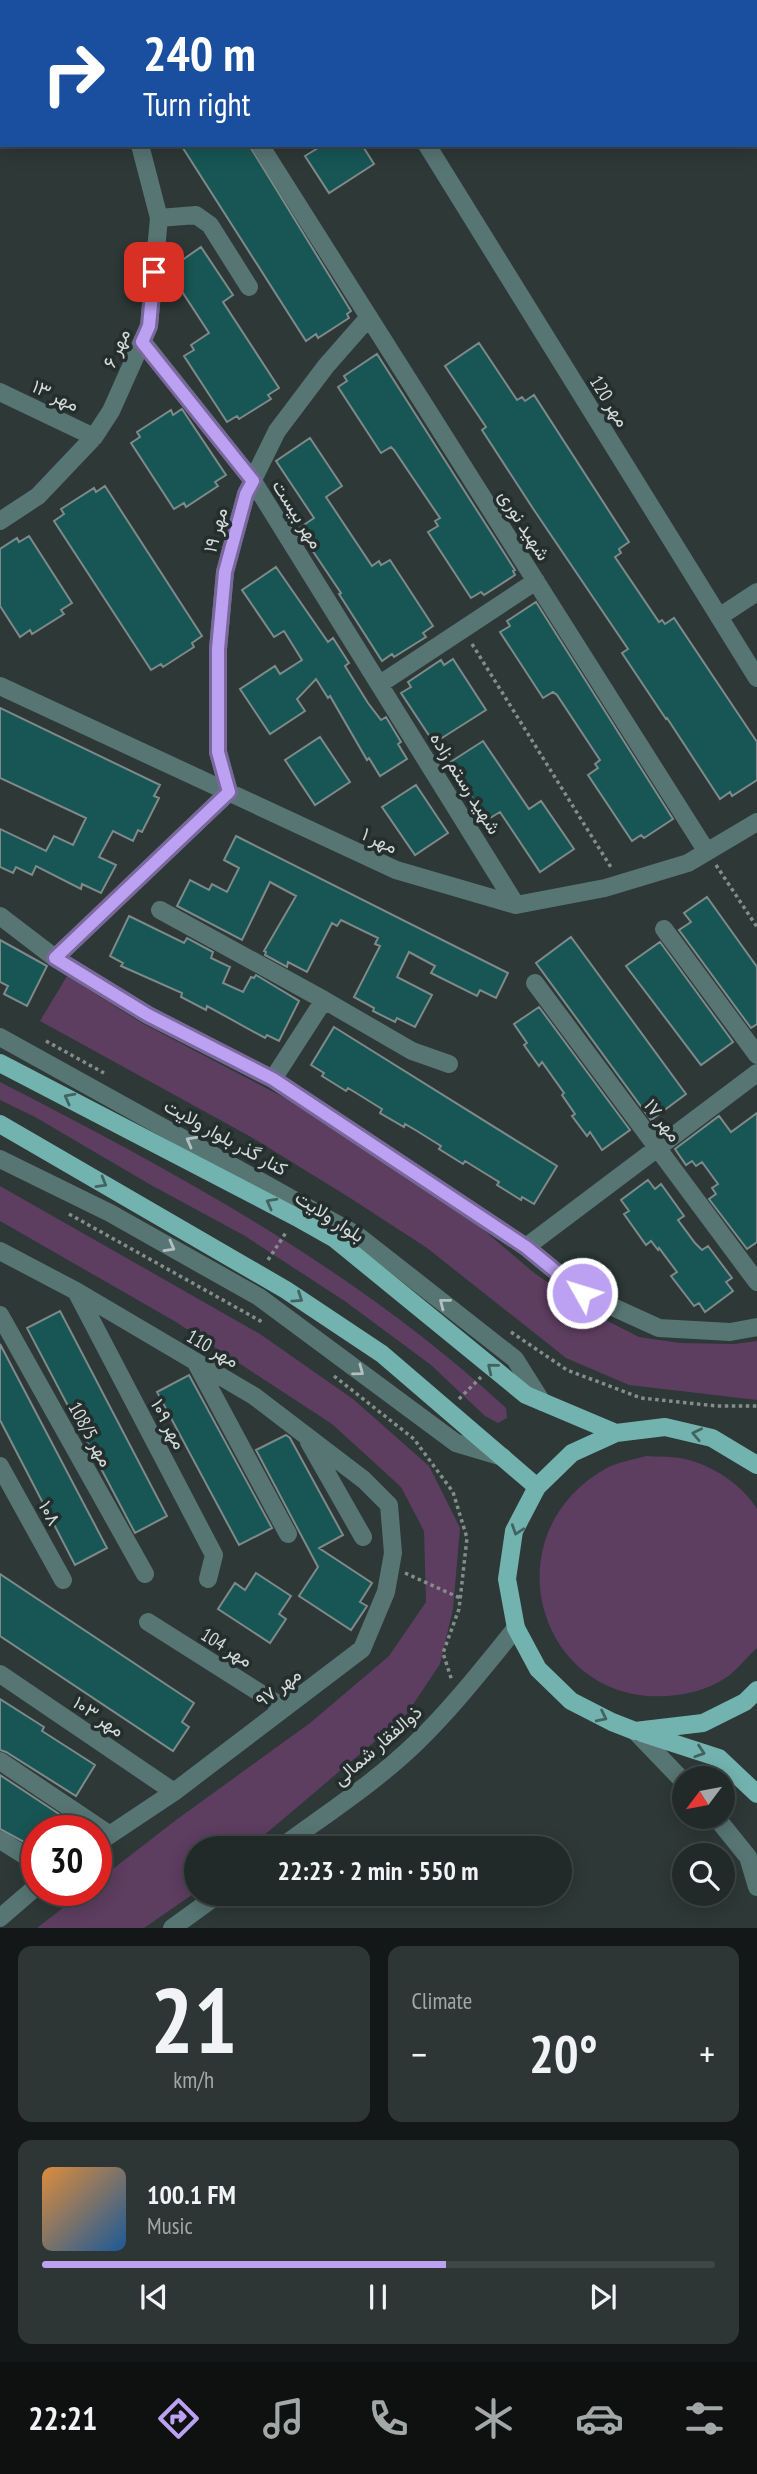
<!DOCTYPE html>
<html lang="en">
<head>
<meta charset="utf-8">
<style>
	body { margin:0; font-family:"PT Sans Narrow",Vazirmatn,sans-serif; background:#2e3635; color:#f1f3f6; height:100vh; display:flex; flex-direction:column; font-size:26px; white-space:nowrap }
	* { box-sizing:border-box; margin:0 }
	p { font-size:23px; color:#a2a7a8 }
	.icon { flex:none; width:38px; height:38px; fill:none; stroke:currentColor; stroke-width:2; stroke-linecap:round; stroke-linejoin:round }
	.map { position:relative; height:1928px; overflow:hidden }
	.details { display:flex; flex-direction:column; gap:18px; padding:18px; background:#131717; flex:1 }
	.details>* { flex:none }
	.hud { position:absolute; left:0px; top:0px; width:758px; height:147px; box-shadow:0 4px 18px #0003,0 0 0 2px #3f4646; background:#1a4fa0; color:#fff; overflow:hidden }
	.needle { width:46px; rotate:238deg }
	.tools { position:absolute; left:672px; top:1766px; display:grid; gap:14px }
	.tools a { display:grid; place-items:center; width:63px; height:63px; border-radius:50%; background:#222a29; box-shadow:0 4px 18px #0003,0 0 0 2px #3f4646; font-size:35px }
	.speed { position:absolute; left:21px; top:1815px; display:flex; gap:14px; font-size:35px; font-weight:700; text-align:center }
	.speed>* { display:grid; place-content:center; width:91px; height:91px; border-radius:50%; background:#222a29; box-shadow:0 4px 18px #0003,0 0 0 2px #3f4646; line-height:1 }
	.speed .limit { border:10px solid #d22; background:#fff; color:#111 }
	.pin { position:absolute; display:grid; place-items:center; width:60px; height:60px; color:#fff; margin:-30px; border-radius:14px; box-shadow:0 4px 10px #0006 }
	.me { position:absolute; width:77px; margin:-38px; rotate:309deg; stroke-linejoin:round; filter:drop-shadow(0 0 5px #0008) }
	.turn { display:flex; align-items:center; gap:24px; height:147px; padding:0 28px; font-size:32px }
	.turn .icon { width:91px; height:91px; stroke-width:2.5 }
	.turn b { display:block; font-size:49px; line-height:60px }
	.big { font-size:52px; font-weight:600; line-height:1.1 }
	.details .tile { flex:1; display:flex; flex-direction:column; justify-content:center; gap:10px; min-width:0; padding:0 24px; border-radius:14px; background:#2e3635 }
	.details .dial { align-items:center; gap:0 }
	.dial b { font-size:91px; line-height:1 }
	.song { display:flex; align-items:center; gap:21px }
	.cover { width:84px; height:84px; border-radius:10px; background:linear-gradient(135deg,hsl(30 70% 55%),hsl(210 70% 35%)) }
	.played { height:7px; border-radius:4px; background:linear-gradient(90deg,#bca0f2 60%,#3f4646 60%) }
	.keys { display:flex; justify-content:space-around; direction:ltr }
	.heat { display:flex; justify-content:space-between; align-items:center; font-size:38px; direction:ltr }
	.details .tiles { flex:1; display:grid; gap:18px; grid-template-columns:1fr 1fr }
	.tile:last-child { grid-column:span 2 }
	.trip { position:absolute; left:184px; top:1836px; width:388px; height:70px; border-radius:35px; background:#222a29; box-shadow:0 4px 18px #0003,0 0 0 2px #3f4646; font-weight:600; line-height:70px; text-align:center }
	.dock { display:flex; height:112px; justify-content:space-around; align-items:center; background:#0e1110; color:#a2a7a8 }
	.dock .icon { width:49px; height:49px }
	.dock .selected { color:#bca0f2 }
	.dock b { font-size:32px; color:#f1f3f6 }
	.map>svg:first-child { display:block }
</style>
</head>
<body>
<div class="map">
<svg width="757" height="1928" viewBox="0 0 757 1928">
	<rect width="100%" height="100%" fill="#2d3837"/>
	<path fill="#5d3d60" d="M67 976 142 1023 291 1101 472 1220 533 1272 588 1311 639 1337 680 1343 734 1344 757 1341V1400L629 1385 566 1358 427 1248 347 1196 251 1137 40 1021Z
		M0 1082C178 1173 358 1271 506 1408L507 1418 498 1423 485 1416 431 1365 346 1302 245 1236 151 1185 35 1117 0 1100Z
		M0 1186 260 1334 353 1399 429 1466 460 1528 453 1609 440 1664 406 1715 249 1848H196V1892L144 1928H37L86 1890H96V1882L176 1820 310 1723 389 1656 426 1602 424 1531 401 1487 332 1424 176 1322 0 1221Z
		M646 1456C658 1457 673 1456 685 1459 712 1465 743 1485 757 1509V1648C748 1656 740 1666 731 1674 716 1686 695 1693 677 1695 541 1713 486 1537 605 1469 617 1462 633 1460 646 1456Z"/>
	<path fill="#175654" stroke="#7e8a89" stroke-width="2" d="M181 145H249L351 311 347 314 349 318 318 338 316 334 306 341Z
		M323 145H362L374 164 329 193 305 156Z
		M201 247 233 295 223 302 279 388 268 395 271 399 239 419 237 416 227 422 184 356 194 350 191 345 209 333 168 270Z
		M479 343 517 400 522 397 525 401 534 395 629 542 619 549 621 553 615 557 659 622 662 620 665 624 674 618 757 742V780L732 796 730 792 720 799 667 718 666 719 622 653 628 649 534 510 482 430 486 427 445 366Z
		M377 354 515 570 513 571 515 575 484 595 481 592 471 598 428 532 438 526 435 521 440 518 394 450 391 447 381 453 338 387 347 381 344 376Z
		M182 409 226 475 215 482 218 486 186 507 184 503 174 509 131 443 140 437 137 432 171 410 173 415Z
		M310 438 342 486 326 497 372 566 379 561 381 565 390 560 433 626 423 633 426 637 394 657 392 654 382 661 339 594 341 593 298 529 314 518 276 461Z
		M105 486 202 636 192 643 194 647 163 667 161 664 151 670 54 521 64 514 61 509 94 488 96 492Z
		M29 536 72 603 61 610 64 614 32 634 30 630 20 637 0 606V549L17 538 19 542Z
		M276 567 328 642 333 638 349 663 345 666 368 703 381 720 386 717 401 742 398 744 407 759 380 776 369 758 367 760 330 696 328 698 316 679 297 699 305 711 270 734 240 689 275 666 280 674 302 660 284 631 274 637 242 590Z
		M536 602 673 819 644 838 641 835 632 841 588 775 598 768 595 764 600 760 557 695 553 692 543 698 500 632 510 626 507 621Z
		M453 659 486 710 434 743 401 693 411 687 408 682 441 660 444 665Z
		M0 708 160 785 154 796 159 798 142 832 138 830 133 841 113 831 99 857 116 865 101 893 82 884 81 889 36 866 32 875 16 867 13 873 0 867V829L46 851 54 836 73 845 86 818 0 778Z
		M320 737 350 782 315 805 285 760Z
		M483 741 529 809 541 801 574 849 540 872 500 812 487 820 449 763Z
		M416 785 448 833 415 855 382 807Z
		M236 836 508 973 496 998 480 990 477 996 431 973 435 966 409 952 397 977 432 995 415 1027 397 1018 395 1022 373 1011 374 1008 354 997 380 946 375 944 378 938 341 920 337 926 332 923 307 972 288 962 287 967 265 955 266 952 264 951 296 896 270 882 242 940 177 906 190 880 209 890 212 884 227 892 239 868 224 860Z
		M707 897 757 967V1024L751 1028 679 930 691 922 684 913Z
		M129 916 184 943 187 938 213 952 211 958 230 967 223 983 243 992 251 977 254 978 256 975 299 1001 279 1041 267 1035 265 1038 207 1006 206 1010 181 997 182 993 121 966 123 963 110 956Z
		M571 937 686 1094 651 1120 536 963Z
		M0 940 47 966 27 1006 4 994 8 986 0 982Z
		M660 942 733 1042 701 1065 626 966Z
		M539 1007 630 1130 602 1150 590 1132 587 1136 572 1116 575 1114 562 1095 564 1093 542 1062 539 1066 524 1045 527 1043 514 1024Z
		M334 1027 557 1166 534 1204 522 1197 521 1200 497 1185 499 1182 465 1161 463 1164 439 1149 441 1146 417 1131 405 1124 404 1127 380 1113 382 1109 348 1088 346 1091 322 1076 324 1073 311 1065Z
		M757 1113V1242L747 1249 709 1199 716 1194 712 1188 718 1184 702 1162 696 1166 692 1161 686 1165 675 1149 719 1116 731 1132Z
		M648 1180 655 1189 661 1184 684 1216 678 1220 695 1243 702 1250 708 1246 732 1278 726 1282 733 1291 705 1312 699 1303 694 1306 671 1276 677 1272 659 1248 658 1250 651 1241 646 1245 624 1214 629 1211 621 1200Z
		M60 1311 167 1516 135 1533 27 1328Z
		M0 1344 107 1548 75 1565 0 1420Z
		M189 1375 272 1528 239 1545 157 1392Z
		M286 1435 290 1438 343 1535 319 1548 372 1583 360 1602 367 1606 351 1630 299 1596 318 1567 256 1450Z
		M256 1573 291 1596 279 1614 286 1619 270 1643 218 1609 235 1583 245 1590Z
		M0 1574 194 1703 182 1722 189 1727 173 1751 0 1636Z
		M0 1699 44 1727 42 1731 95 1765 76 1796 6 1752 0 1750Z
		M0 1775 59 1814 48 1830H37V1849L0 1829Z"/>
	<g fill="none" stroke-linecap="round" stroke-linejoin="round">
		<path stroke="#848c8c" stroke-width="3.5" stroke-dasharray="3.5 3.5" stroke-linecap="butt" d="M472 644 612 869
			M716 865 757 927
			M46 1041 104 1073
			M69 1214 264 1323
			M268 1260 287 1231
			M511 1332 567 1370 641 1398 717 1406H757
			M334 1376 414 1439 453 1492 467 1538 459 1609 443 1653 452 1681
			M459 1399 481 1377
			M405 1573 460 1598"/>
		<path stroke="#577573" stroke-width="18" d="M72 0 73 2
			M168 0 169 2
			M335 0 336 2
			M109 2 112 0
			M260 145 707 852
			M427 145 757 678
			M159 218 196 215 210 225 249 287
			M143 342 253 481 516 905
			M0 392 94 437
			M0 521 38 496 94 437 111 411 149 326 159 218 140 145
			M719 617 757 592
			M380 684 536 581
			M0 686 396 870 516 905 605 888 688 863 757 822
			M160 910 324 1000 412 1051 449 1064
			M0 916 55 958 148 1015 273 1079 526 1247 582 1293 659 1328 730 1332 757 1327
			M664 929 757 1055
			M55 958 229 792 218 752V649L225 572 246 494 277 431 326 366 369 317
			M535 983 757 1282
			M0 1037 357 1235 515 1359 542 1402
			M273 1079 324 1000
			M0 1159 110 1213 259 1297 456 1443 503 1457
			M526 1247 757 1073
			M0 1251 76 1291 254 1396 364 1480 389 1505 393 1553 386 1592 362 1649 174 1792 96 1844
			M76 1291 214 1555 208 1579
			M0 1315 145 1574
			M195 1361 288 1534
			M309 1442 363 1537
			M0 1466 63 1580
			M148 1622 284 1708
			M0 1674 174 1792
			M635 1731 684 1782
			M0 1761 110 1835
			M715 1816 748 1857 757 1887
			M0 1840 37 1863
			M280 1848C326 1814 376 1782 417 1742 453 1707 484 1667 516 1628
			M0 1918 37 1886
			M172 1928 219 1894"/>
		<path stroke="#73b3af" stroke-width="18" d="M0 1063 296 1217 335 1239 526 1395 616 1433
			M0 1124 286 1290 382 1354 537 1487
			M757 1465 712 1438 665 1427 616 1433 572 1453 537 1487 514 1531 507 1579 516 1628 538 1669 571 1701 612 1722 635 1731 703 1723 745 1702 757 1690
			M642 1733 719 1758 757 1794"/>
	</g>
	<defs><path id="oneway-chevron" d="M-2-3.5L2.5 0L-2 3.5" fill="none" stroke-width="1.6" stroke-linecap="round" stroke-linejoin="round" transform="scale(1.75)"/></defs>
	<g stroke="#436361">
		<use href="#oneway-chevron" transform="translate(69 1098) rotate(-152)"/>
		<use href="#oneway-chevron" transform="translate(102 1183) rotate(30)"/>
		<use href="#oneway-chevron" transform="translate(271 1203) rotate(-152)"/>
		<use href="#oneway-chevron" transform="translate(298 1298) rotate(34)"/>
		<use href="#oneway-chevron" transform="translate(492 1368) rotate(-141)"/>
		<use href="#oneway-chevron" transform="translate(697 1434) rotate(-168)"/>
		<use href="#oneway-chevron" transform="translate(517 1530) rotate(109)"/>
		<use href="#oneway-chevron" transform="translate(602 1717) rotate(26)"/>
		<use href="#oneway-chevron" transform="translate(700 1752) rotate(18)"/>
	</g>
	<g stroke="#b4c0c0">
		<use href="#oneway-chevron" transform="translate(191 1141) rotate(-151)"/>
		<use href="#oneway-chevron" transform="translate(170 1247) rotate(29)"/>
		<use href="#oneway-chevron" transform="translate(444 1303) rotate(-142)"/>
		<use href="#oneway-chevron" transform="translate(359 1371) rotate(37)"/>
	</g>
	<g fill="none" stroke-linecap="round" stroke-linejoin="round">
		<g stroke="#7a689d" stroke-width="18">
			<path id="route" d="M154 272 149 326 142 342 253 481 246 494 225 572 218 649V752L229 792 55 958 148 1015 273 1079 526 1247 582 1293"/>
		</g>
		<use href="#route" stroke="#bca0f2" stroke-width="12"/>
	</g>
	<g text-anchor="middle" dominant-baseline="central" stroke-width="7" stroke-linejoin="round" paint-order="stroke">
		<g font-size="19" fill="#d3d9d9" stroke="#232e2d">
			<text transform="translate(116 348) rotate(-66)">مهر ۶</text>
			<text transform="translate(56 395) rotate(25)">مهر ۱۳</text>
			<text transform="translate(610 401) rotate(58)">مهر 120</text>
			<text transform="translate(298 514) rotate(58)">مهر بیست</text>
			<text transform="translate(525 525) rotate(58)">شهید نوری</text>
			<text transform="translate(215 530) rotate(-75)">مهر ۱۹</text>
			<text transform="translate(466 783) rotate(58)">شهید رستم زاده</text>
			<text transform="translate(380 840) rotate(25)">مهر ۱</text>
			<text transform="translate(663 1120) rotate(53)">مهر ۱۷</text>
			<text transform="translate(226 1137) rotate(29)">کنار گذر بلوار ولایت</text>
			<text transform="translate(330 1216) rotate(33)">بلوار ولایت</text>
			<text transform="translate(213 1348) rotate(30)">مهر 110</text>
			<text transform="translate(169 1424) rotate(62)">مهر ۱۰۹</text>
			<text transform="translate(91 1434) rotate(61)">مهر 108/5</text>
			<text transform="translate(50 1513) rotate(61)">۱۰۸</text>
			<text transform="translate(227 1647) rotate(32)">مهر 104</text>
			<text transform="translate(278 1687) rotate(-37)">مهر ۹۷</text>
			<text transform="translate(99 1716) rotate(34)">مهر ۱۰۳</text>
			<text transform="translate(377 1745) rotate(-41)">ذوالفقار شمالی</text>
		</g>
	</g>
</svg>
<div class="tools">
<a><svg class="needle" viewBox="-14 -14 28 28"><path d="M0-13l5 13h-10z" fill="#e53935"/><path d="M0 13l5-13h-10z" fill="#a2a7a8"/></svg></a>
<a><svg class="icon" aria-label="search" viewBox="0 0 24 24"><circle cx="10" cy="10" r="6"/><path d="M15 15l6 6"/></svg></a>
</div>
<div class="speed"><div class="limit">30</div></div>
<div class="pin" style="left:154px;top:272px;background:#d93025"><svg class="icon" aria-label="arrive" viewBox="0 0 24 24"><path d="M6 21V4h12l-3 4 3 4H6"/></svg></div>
<svg class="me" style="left:582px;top:1293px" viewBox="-20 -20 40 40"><circle r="17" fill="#bca0f2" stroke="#fff" stroke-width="3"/><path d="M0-11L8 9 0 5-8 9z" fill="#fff"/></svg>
<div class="trip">22:23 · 2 min · 550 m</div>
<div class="hud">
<div class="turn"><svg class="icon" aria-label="right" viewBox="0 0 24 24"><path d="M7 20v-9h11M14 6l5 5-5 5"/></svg><div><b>240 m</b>Turn right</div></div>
</div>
</div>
<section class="details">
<div class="tiles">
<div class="tile dial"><b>21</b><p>km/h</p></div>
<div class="tile"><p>Climate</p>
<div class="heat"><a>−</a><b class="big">20°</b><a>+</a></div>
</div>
<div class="tile">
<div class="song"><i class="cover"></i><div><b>100.1 FM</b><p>Music</p></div></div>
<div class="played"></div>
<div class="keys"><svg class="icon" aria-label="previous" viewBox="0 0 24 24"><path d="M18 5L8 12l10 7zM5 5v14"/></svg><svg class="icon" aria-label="pause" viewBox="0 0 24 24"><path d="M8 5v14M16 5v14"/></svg><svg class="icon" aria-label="next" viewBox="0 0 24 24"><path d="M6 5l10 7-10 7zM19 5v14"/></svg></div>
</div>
</div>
</section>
<nav class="dock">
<b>22:21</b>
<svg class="icon selected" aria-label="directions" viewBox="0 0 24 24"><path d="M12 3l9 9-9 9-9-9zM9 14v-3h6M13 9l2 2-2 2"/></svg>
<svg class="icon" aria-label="music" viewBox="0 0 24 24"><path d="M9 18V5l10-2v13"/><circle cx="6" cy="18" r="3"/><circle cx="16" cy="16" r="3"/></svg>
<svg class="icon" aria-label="phone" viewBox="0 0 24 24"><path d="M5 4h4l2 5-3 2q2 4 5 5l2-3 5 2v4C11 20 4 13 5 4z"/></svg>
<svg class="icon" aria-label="climate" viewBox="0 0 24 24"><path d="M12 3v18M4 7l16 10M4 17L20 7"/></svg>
<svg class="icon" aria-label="car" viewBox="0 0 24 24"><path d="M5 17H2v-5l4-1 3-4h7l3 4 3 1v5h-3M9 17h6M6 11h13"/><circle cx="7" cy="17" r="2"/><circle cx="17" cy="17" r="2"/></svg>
<svg class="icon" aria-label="filters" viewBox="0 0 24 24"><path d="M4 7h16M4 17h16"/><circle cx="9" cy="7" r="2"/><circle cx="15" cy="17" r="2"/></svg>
</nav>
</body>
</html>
